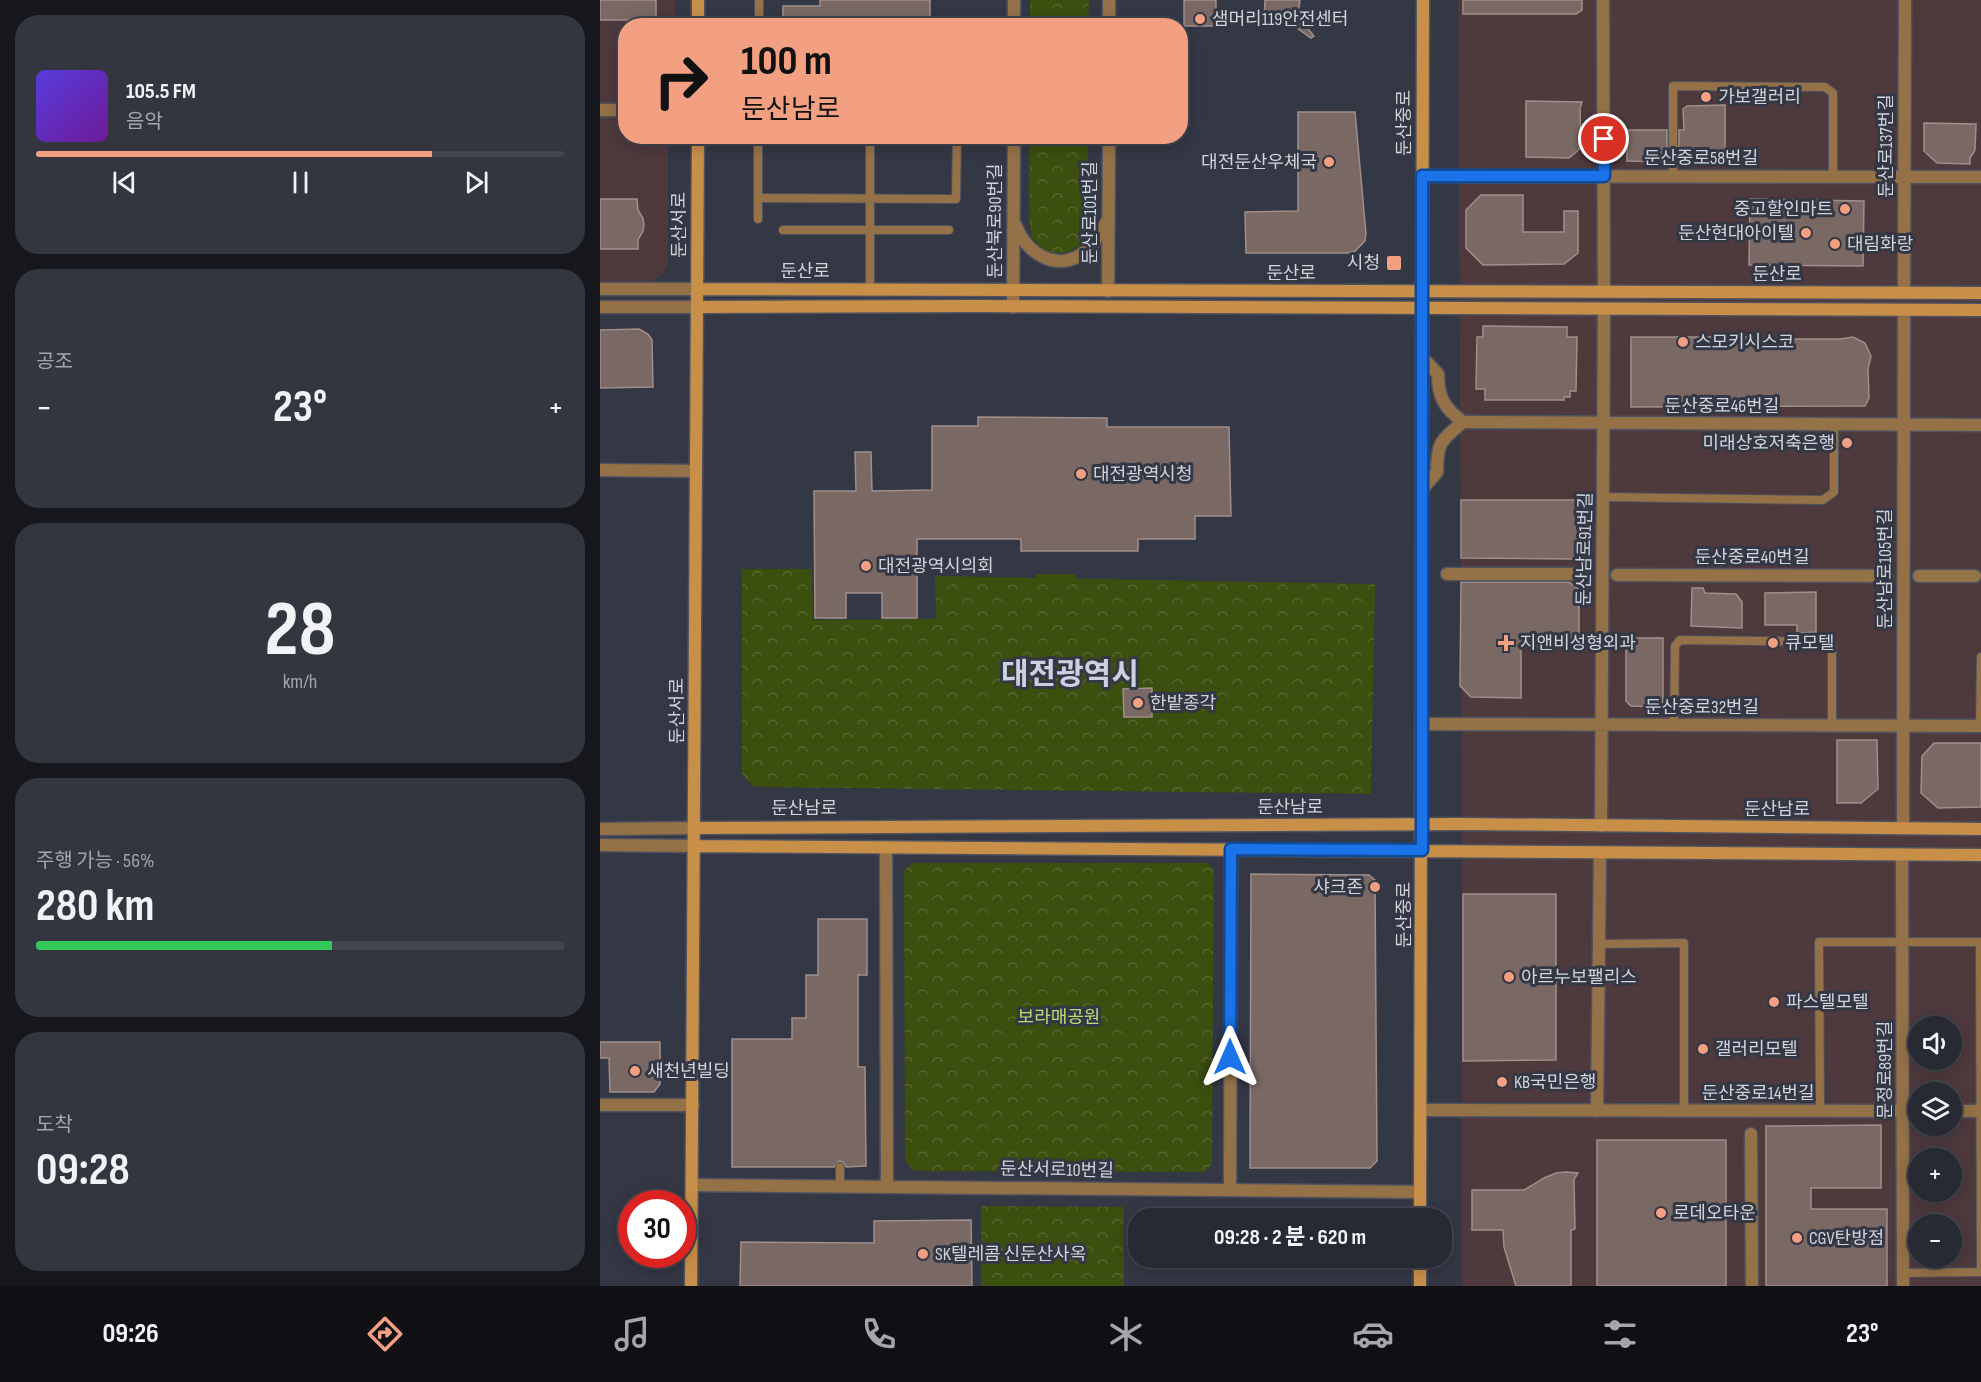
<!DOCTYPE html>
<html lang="ko">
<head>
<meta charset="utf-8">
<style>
	body { margin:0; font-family:"Sofia Sans Condensed","Noto Sans KR",sans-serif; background:#33353f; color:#f1f3f6; height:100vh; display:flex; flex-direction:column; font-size:22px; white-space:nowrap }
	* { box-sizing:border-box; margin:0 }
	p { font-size:20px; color:#a4a6ac }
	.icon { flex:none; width:33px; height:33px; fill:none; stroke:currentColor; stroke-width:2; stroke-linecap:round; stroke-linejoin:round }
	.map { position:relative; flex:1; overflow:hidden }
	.side { display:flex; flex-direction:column; gap:15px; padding:15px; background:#15171c; width:600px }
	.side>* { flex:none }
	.hud { position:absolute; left:18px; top:18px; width:570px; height:126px; border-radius:24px; box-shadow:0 3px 15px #0003,0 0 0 2px #43454e; background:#f2a081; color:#111; overflow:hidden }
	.controls { position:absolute; left:1308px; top:1016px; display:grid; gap:12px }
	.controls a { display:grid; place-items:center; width:54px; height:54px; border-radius:50%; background:#272933; box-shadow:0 3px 15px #0003,0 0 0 2px #43454e; font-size:30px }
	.speed { position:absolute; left:18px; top:1190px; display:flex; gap:12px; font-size:30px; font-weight:700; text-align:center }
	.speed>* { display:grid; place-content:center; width:78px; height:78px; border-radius:50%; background:#272933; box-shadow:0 3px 15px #0003,0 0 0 2px #43454e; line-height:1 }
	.speed .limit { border:9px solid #d22; background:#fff; color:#111 }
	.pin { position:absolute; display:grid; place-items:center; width:51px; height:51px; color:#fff; margin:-26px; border:3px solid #fff; border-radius:50%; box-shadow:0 2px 6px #0007 }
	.me { position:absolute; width:66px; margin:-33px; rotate:0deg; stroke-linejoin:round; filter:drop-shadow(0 0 4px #0008) }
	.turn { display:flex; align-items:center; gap:21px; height:126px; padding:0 24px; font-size:27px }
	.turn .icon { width:78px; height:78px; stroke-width:2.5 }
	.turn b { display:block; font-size:42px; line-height:51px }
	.big { font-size:45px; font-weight:700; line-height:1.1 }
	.side .tile { flex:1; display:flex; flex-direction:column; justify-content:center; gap:9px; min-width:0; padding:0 21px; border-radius:24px; background:#33353f }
	.side .dial { align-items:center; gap:0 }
	.dial b { font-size:78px; line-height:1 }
	.song { display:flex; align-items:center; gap:18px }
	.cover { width:72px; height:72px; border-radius:9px; background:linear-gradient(135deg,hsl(250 70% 55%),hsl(280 70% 35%)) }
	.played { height:6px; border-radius:3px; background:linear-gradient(90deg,#f2a081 75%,#43454e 75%) }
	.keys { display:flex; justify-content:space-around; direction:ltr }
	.heat { display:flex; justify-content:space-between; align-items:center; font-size:33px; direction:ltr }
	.charge { height:9px; border-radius:4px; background:linear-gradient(90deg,#34c759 56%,#43454e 0) }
	.trip { position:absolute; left:528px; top:1208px; width:324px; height:60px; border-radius:24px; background:#272933; box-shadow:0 3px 15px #0003,0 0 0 2px #43454e; font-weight:700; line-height:60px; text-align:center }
	.dock { display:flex; height:96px; justify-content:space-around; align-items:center; background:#101014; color:#a4a6ac }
	.dock .icon { width:42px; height:42px }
	.dock .selected { color:#f2a081 }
	.dock b { font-size:27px; color:#f1f3f6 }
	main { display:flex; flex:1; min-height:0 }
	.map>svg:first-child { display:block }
</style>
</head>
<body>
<main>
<section class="side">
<div class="tile">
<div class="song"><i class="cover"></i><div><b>105.5 FM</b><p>음악</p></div></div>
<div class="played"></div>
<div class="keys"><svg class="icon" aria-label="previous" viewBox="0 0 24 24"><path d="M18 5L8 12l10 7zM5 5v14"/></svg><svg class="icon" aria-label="pause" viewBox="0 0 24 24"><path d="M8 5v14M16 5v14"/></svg><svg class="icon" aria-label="next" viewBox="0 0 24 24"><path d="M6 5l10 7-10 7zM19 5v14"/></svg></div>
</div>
<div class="tile"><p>공조</p>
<div class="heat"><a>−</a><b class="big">23°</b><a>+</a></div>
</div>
<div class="tile dial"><b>28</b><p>km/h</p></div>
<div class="tile"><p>주행 가능 · 56%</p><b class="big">280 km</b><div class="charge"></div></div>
<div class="tile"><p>도착</p><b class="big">09:28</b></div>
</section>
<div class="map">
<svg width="1381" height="1286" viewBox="0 0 1381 1286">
	<defs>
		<pattern id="forest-crowns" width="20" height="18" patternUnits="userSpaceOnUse" patternTransform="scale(1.5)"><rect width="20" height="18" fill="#3b4f0f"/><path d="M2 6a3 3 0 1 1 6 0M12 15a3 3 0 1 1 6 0" fill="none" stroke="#566731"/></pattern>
	</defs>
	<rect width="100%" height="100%" fill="#343744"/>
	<path fill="#4e393d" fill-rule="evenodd" d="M0 0H75V25L26 26V136L67 137 68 141V265L60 277 45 283 0 282Z
		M858 0H1381V1286H862V784ZM1318 1026H1352V1059H1318ZM1318 1092H1352V1125H1318ZM1318 1158H1352V1191H1318ZM1318 1224H1352V1257H1318Z"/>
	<path fill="#3b4f0f" d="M436 574H475V584H436Z"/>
	<path fill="url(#forest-crowns)" d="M430 0H489L488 25H430Z
		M430 137H488L487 232C483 244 474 253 460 253 449 254 439 248 433 238 426 225 430 156 430 137Z
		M142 569H212L213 620 336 619 335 576 775 584 771 794 154 787 142 774Z
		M312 863H607L614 869 612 1164 604 1172 314 1171 305 1161 304 871Z
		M381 1206 524 1207V1286H381Z"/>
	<path fill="#796864" stroke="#a08e8a" stroke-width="1.5" d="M0 0H56V20H0Z
		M220 0H330V26H183V6H220Z
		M584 0H616V26H584Z
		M665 0H700L698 16 714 36 711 38 691 24 664 23Z
		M863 0H982V10L976 14H863Z
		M926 101 982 102 980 108 981 148 969 158 926 157Z
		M1125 105V161L1089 162 1079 152V130H1084L1083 109 1087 106Z
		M698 112H755L766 234 765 241 755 251 748 253H646L645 212 698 211Z
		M1324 123 1376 124 1375 150 1370 158V164L1337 163 1324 151Z
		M1027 130H1067V162L1027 161Z
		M881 195H923V232H964V211H978V253L964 264 883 265 866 248V210Z
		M0 199H37L38 210 43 218 44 225 43 231 38 240V249H0Z
		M1150 199 1264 201 1263 266 1149 265Z
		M883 326 967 327V337H977L976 391H970V397H964V400H885V389H876L877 337H883Z
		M39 329 48 334 52 340 53 387 0 388V330Z
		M1031 337H1151V339H1240L1253 337 1265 343 1271 356 1268 369 1269 398 1265 406 1031 407Z
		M378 417 507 418V427H629L631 516H595V539H538V551H421V539H317V618H282V593H246V618H215L214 491H256L255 452H271L272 491 332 490V426H378Z
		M861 500H981V554L973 559 861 558Z
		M861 582H969L978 589 979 594V647H921V698L871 697 860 686Z
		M1092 588H1103L1105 593 1136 594 1142 602V628L1091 626Z
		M1216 592V632L1197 633V625H1165V593Z
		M1026 638H1063V703H1057V707L1031 706 1026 701Z
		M552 688V717H524L523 689Z
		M1237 740H1277L1278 789 1261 803H1237Z
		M1334 743H1381V807L1338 808 1321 793 1322 756Z
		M651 874 769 875 775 880 777 1161 770 1168H650Z
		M863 894H956V1060L863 1061Z
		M218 919H267V975H258V1067H265L266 1166 246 1167 243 1162 239 1161 234 1167H132V1039H192V1018H206V975H218Z
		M0 1042H60V1084L54 1092H10L9 1058H0Z
		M1281 1125V1188H1211V1209H1287V1286H1166V1126Z
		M997 1140H1126V1286H997Z
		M966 1172 978 1173 974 1180 975 1229 971 1230V1286H916L904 1247 903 1230H872V1190H924L944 1178 956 1173Z
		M371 1220 372 1286H140L141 1242 274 1243V1221Z"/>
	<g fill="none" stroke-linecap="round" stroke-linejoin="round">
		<g stroke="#50535f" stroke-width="10">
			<path id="service" d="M159 26V0
				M158 136V198L356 199 357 136
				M270 136V290
				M1073 176V86L1225 87 1233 93V176
				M158 198V219
				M183 230H349
				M1004 497 1223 500 1234 492V424
				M1074 725 1075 646 1080 640 1226 642 1232 648V726
				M1380 726 1381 657
				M998 944 1084 943V1111
				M1220 1111 1219 942H1380L1381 1269
				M240 1167V1186
				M1303 1273 1381 1272"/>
		</g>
		<g stroke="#50535f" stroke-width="15">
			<path id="pedestrian" d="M847 574H986
				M1017 575 1287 576
				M1319 576H1375
				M1151 1134 1152 1286"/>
		</g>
		<g stroke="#50535f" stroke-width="15">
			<path id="minor" d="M1003 0 1004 291
				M0 110H26
				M822 176 1381 177
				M1304 293 1305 0
				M863 422 1381 425
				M0 470 96 471
				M823 724 1381 726
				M1001 826 1004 309
				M1303 828 1304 310
				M286 847 287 1187
				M1302 854 1303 1286
				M0 1105H93
				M821 1110 1318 1111
				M997 1111 1000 853
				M1352 1111H1381
				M93 1185 820 1192
				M630 1190 631 849"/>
		</g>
		<g stroke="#50535f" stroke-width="15">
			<path id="tertiary" d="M414 26V0
				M509 26V0
				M416 226C427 254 458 274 486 251 495 243 501 230 508 220
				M0 289H97
				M508 291 509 136
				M0 307H97
				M413 307 414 136
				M822 357 838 374C838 397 844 408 863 422 840 441 837 443 837 472L823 488
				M0 829 95 828
				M0 845 94 846"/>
		</g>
		<g stroke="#50535f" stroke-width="15">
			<path id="secondary" d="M98 26V0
				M97 289 1381 293
				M97 307 376 306 1381 310
				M95 828 861 824 1381 829
				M94 846 1381 855
				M820 1218 823 0
				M91 1286 98 136
				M820 1286V1257"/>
		</g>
		<use href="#service" stroke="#947147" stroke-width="8"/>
		<use href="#pedestrian" stroke="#947147" stroke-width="12"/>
		<use href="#minor" stroke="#947147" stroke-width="12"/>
		<use href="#tertiary" stroke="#947147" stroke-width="12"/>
		<use href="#secondary" stroke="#c88f49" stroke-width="12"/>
	</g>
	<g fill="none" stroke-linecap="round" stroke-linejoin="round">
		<g stroke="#114b97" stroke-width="15">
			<path id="route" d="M630 1057 631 849 822 850V176H1004V139"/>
		</g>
		<use href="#route" stroke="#1a73e8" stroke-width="10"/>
	</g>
	<g fill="#f2a081" stroke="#343744" stroke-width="2">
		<circle cx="600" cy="19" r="6"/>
		<circle cx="1106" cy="97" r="6"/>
		<circle cx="729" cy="162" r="6"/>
		<circle cx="1245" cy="209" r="6"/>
		<circle cx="1206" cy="233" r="6"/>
		<circle cx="1235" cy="244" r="6"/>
		<rect x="786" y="255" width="16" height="16" rx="3"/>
		<circle cx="1083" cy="342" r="6"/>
		<circle cx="1247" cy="443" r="6"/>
		<circle cx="481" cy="474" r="6"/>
		<circle cx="266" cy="566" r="6"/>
		<path d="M903 634h6v6h6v6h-6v6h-6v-6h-6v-6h6z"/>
		<circle cx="1173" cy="643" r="6"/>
		<circle cx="538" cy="703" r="6"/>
		<circle cx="775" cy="887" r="6"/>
		<circle cx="909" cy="977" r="6"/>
		<circle cx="1174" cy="1002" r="6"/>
		<circle cx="1103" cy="1049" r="6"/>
		<circle cx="35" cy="1071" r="6"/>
		<circle cx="902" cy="1082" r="6"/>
		<circle cx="1061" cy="1213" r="6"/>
		<circle cx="1197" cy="1238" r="6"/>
		<circle cx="323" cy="1254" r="6"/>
	</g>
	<g text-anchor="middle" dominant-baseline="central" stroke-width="6" stroke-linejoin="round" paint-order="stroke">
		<g font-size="18" fill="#d2d4dc" stroke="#343744" text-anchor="start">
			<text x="612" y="19">샘머리119안전센터</text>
			<text x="1118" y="97">가보갤러리</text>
			<text x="717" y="162" text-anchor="end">대전둔산우체국</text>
			<text x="1233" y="209" text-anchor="end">중고할인마트</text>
			<text x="1194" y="233" text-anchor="end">둔산현대아이텔</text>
			<text x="1247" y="244">대림화랑</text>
			<text x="780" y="263" text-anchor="end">시청</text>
			<text x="1095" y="342">스모키시스코</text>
			<text x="1235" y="443" text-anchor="end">미래상호저축은행</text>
			<text x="493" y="474">대전광역시청</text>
			<text x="278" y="566">대전광역시의회</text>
			<text x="920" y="643">지앤비성형외과</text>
			<text x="1185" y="643">큐모텔</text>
			<text x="550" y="703">한밭종각</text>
			<text x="763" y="887" text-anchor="end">샤크존</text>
			<text x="921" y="977">아르누보팰리스</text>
			<text x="1186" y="1002">파스텔모텔</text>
			<text x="1115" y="1049">갤러리모텔</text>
			<text x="47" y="1071">새천년빌딩</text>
			<text x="914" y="1082">KB국민은행</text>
			<text x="1073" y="1213">로데오타운</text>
			<text x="1209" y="1238">CGV탄방점</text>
			<text x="335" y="1254">SK텔레콤 신둔산사옥</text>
		</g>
		<g font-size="18" fill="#d2d4dc" stroke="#343744">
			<text transform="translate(804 123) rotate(-90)">둔산중로</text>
			<text transform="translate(1286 146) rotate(-90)">둔산로137번길</text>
			<text x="1101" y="158">둔산중로58번길</text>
			<text transform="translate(490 213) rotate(-90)">둔산로101번길</text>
			<text transform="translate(395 221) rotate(-90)">둔산북로90번길</text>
			<text transform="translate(79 225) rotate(-90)">둔산서로</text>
			<text x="205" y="271">둔산로</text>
			<text x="691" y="273">둔산로</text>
			<text x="1177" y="274">둔산로</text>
			<text x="1122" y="406">둔산중로46번길</text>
			<text transform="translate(985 549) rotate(-89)">둔산남로91번길</text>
			<text x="1152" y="557">둔산중로40번길</text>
			<text transform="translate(1285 569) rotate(-90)">둔산남로105번길</text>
			<text x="1102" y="707">둔산중로32번길</text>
			<text transform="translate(77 711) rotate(-90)">둔산서로</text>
			<text x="690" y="807">둔산남로</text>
			<text x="204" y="808">둔산남로</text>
			<text x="1177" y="809">둔산남로</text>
			<text transform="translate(804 915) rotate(-90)">둔산중로</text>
			<text transform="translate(1285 1070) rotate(-90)">문정로89번길</text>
			<text x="1158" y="1093">둔산중로14번길</text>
			<text transform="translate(457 1170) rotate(1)">둔산서로10번길</text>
		</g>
		<g font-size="18" fill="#b9dd79" stroke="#343744">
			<text x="459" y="1017">보라매공원</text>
		</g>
		<g font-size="30" font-weight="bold" fill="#ccd0e0" stroke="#343744">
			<text x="470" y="675">대전광역시</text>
		</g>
	</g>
</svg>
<div class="controls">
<a><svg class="icon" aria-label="sound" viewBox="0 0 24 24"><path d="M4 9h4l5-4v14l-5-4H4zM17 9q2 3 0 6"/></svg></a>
<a><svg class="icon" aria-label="layers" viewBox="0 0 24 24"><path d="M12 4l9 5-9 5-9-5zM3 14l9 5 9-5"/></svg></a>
<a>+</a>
<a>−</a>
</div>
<div class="speed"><div class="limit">30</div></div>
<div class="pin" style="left:1004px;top:139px;background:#d93025"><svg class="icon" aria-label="arrive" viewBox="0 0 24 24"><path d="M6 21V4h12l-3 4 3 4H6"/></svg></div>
<svg class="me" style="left:630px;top:1057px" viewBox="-20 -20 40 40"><path d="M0-17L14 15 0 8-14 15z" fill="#1a73e8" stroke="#fff" stroke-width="4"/></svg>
<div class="trip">09:28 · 2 분 · 620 m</div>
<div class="hud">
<div class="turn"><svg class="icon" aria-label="right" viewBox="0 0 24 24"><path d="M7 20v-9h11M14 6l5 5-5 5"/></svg><div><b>100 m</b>둔산남로</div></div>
</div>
</div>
</main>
<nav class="dock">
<b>09:26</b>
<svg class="icon selected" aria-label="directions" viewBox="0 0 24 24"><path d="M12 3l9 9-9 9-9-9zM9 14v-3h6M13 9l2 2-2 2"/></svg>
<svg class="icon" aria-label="music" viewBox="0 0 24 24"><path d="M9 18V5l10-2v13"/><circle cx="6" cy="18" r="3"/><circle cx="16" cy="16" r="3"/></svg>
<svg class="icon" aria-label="phone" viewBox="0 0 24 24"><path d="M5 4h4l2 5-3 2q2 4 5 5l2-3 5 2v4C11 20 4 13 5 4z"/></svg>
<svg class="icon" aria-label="climate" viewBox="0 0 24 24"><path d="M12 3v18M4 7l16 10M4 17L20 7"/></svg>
<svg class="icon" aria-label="car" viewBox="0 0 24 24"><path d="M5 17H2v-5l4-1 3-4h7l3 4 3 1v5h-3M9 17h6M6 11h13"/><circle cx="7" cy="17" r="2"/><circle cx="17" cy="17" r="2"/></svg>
<svg class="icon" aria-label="filters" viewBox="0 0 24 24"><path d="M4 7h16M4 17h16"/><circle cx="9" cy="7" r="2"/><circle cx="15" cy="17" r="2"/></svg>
<b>23°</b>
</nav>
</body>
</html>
